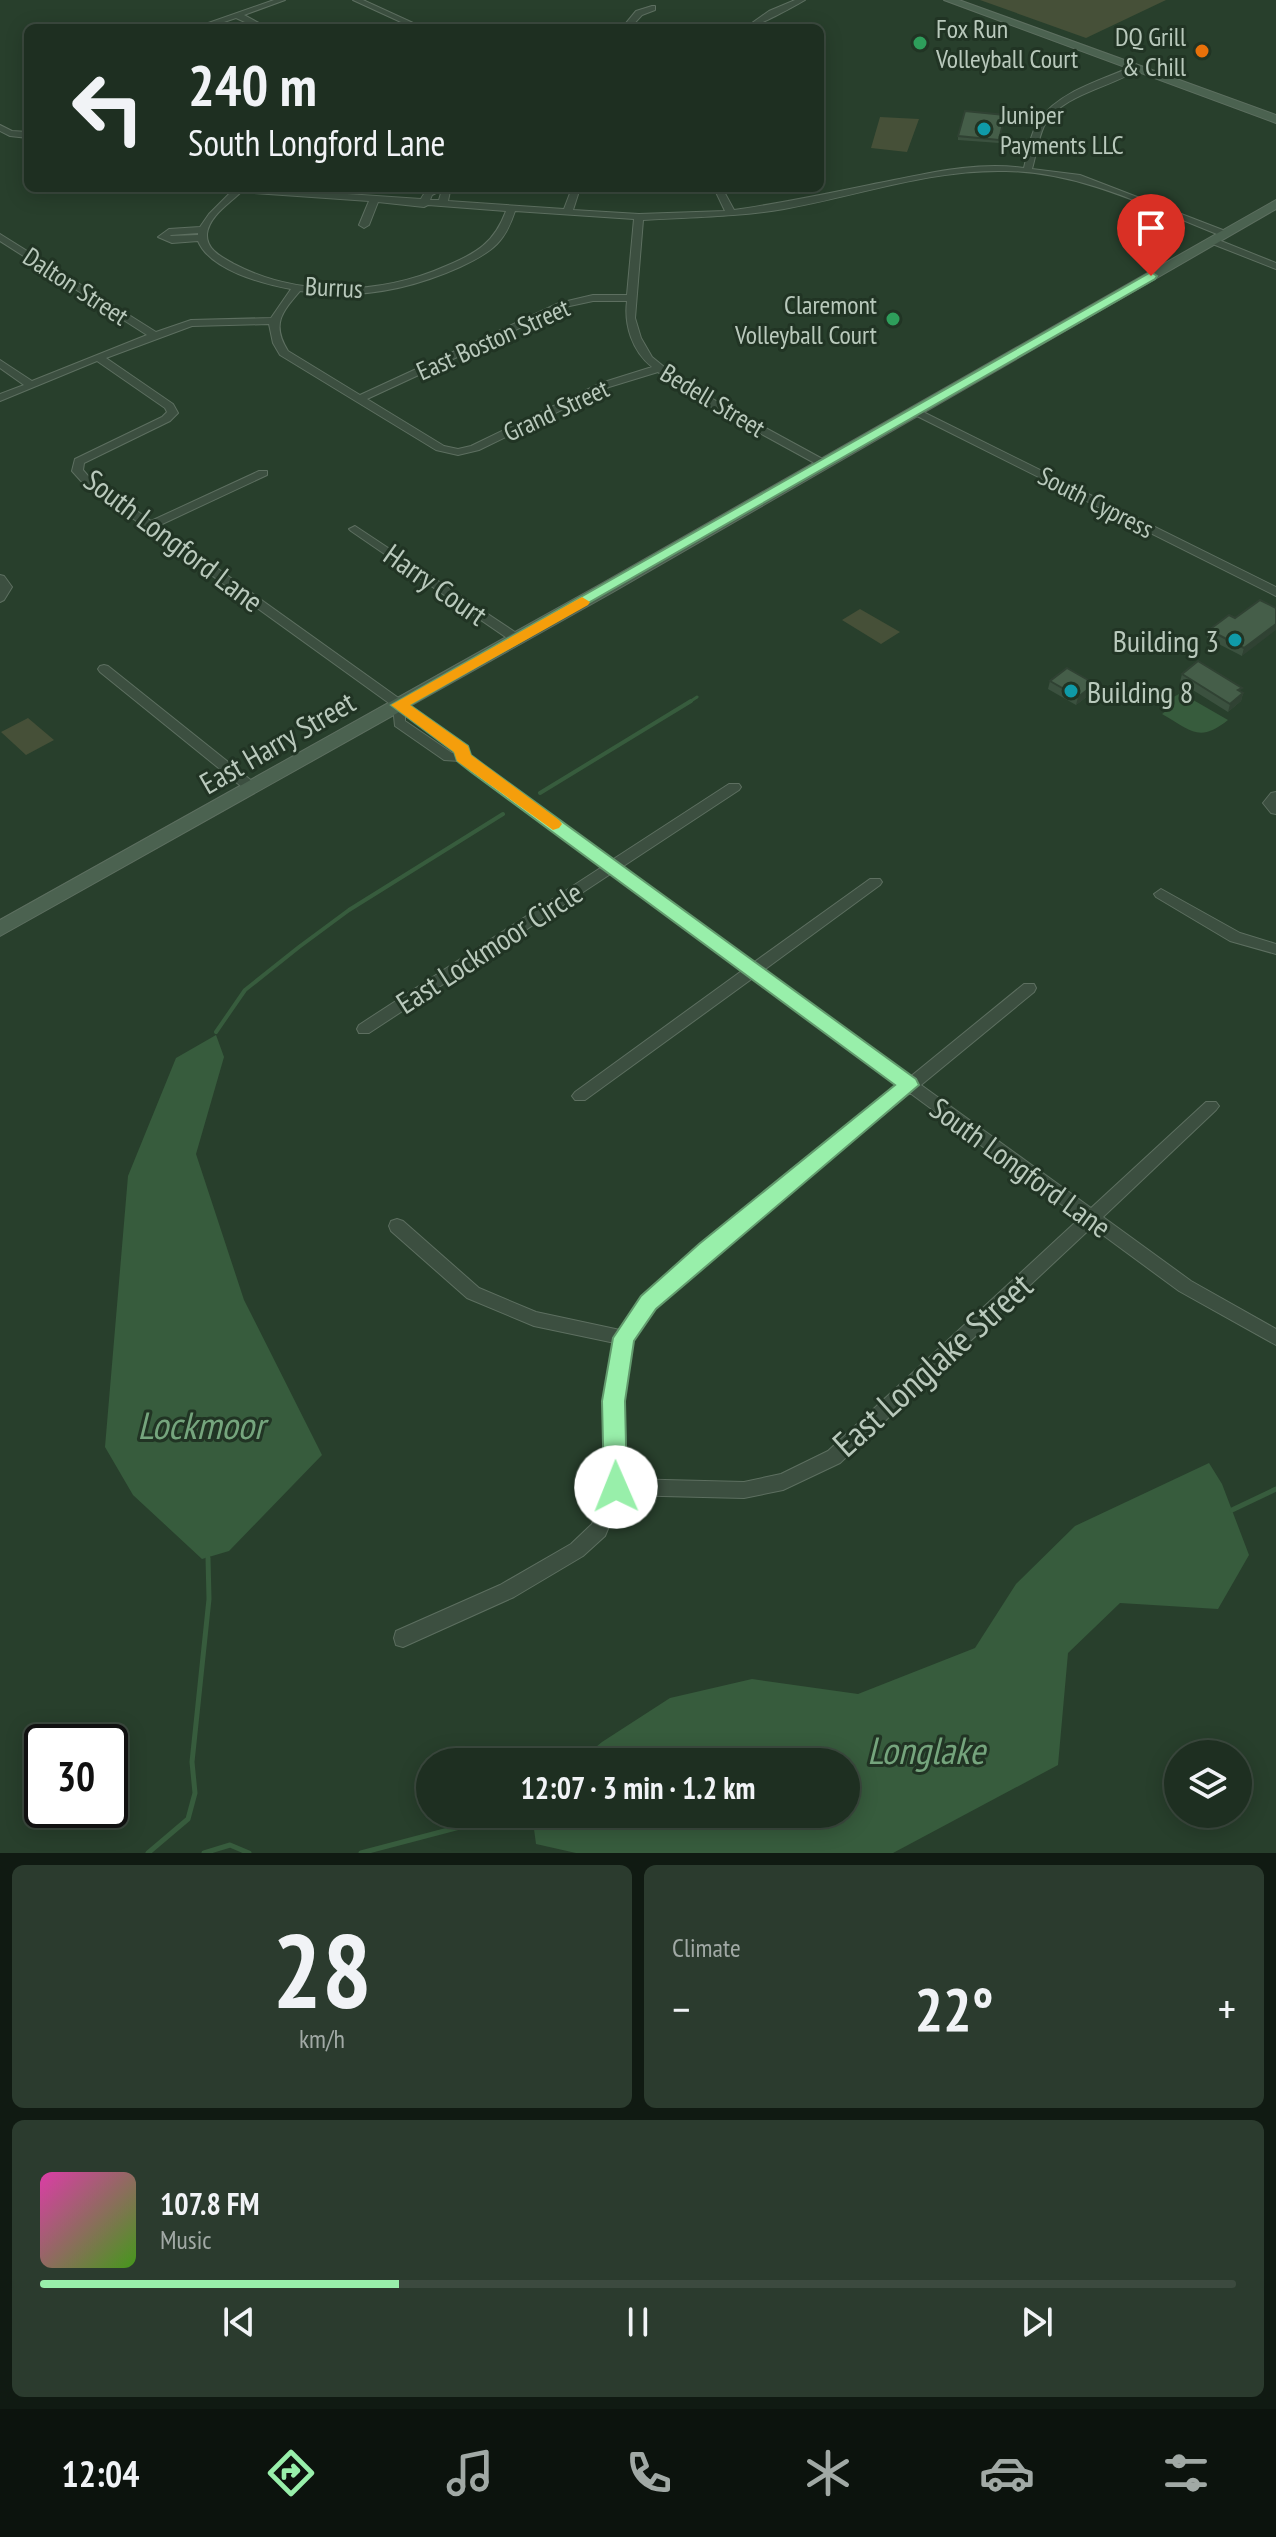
<!DOCTYPE html>
<html lang="en">
<head>
<meta charset="utf-8">
<style>
	body { margin:0; font-family:"PT Sans Narrow",sans-serif; background:#2b3b2e; color:#f1f3f6; height:100vh; display:flex; flex-direction:column; font-size:30px; white-space:nowrap }
	* { box-sizing:border-box; margin:0 }
	p { font-size:26px; color:#a1a9a5 }
	.icon { flex:none; width:44px; height:44px; fill:none; stroke:currentColor; stroke-width:2; stroke-linecap:round; stroke-linejoin:round }
	.map { position:relative; height:1853px; overflow:hidden }
	.drawer { display:flex; flex-direction:column; gap:12px; padding:12px; background:#101a12; flex:1 }
	.drawer>* { flex:none }
	.hud { position:absolute; left:24px; top:24px; width:800px; height:168px; border-radius:12px; box-shadow:0 4px 20px #0003,0 0 0 2px #3c4a3f; background:#1e2f21; color:#f1f3f6; overflow:hidden }
	.fabs { position:absolute; left:1164px; top:1740px; display:grid; gap:16px }
	.fabs a { display:grid; place-items:center; width:88px; height:88px; border-radius:50%; background:#1e2f21; box-shadow:0 4px 20px #0003,0 0 0 2px #3c4a3f; font-size:40px }
	.speed { position:absolute; left:24px; top:1724px; display:flex; gap:16px; font-size:40px; font-weight:700; text-align:center }
	.speed>* { display:grid; place-content:center; width:104px; height:104px; border-radius:50%; background:#1e2f21; box-shadow:0 4px 20px #0003,0 0 0 2px #3c4a3f; line-height:1 }
	.speed .limit { border:4px solid #111; border-radius:12px; background:#fff; color:#111 }
	.pin { position:absolute; display:grid; place-items:center; width:68px; height:68px; color:#fff; margin:-82px -34px; border-radius:50% 50% 50% 0; rotate:-45deg; box-shadow:0 0 8px #0007 }
	.pin .icon { rotate:45deg }
	.me { position:absolute; width:88px; margin:-44px; rotate:359deg; stroke-linejoin:round; filter:drop-shadow(0 0 6px #0008) }
	.turn { display:flex; align-items:center; gap:28px; height:168px; padding:0 32px; font-size:36px }
	.turn .icon { width:104px; height:104px; stroke-width:2.5 }
	.turn b { display:block; font-size:56px; line-height:68px }
	.big { font-size:60px; font-weight:800; line-height:1.1 }
	.drawer .widget { flex:1; display:flex; flex-direction:column; justify-content:center; gap:12px; min-width:0; padding:0 28px; border-radius:12px; background:#2b3b2e }
	.drawer .dial { align-items:center; gap:0 }
	.dial b { font-size:104px; line-height:1 }
	.song { display:flex; align-items:center; gap:24px }
	.cover { width:96px; height:96px; border-radius:12px; background:linear-gradient(135deg,hsl(320 70% 55%),hsl(100 70% 35%)) }
	.played { height:8px; border-radius:4px; background:linear-gradient(90deg,#98efaa 30%,#3c4a3f 30%) }
	.keys { display:flex; justify-content:space-around; direction:ltr }
	.heat { display:flex; justify-content:space-between; align-items:center; font-size:44px; direction:ltr }
	.drawer .tiles { flex:1; display:grid; gap:12px; grid-template-columns:1fr 1fr }
	.widget:last-child { grid-column:span 2 }
	.trip { position:absolute; left:416px; top:1748px; width:444px; height:80px; border-radius:40px; background:#1e2f21; box-shadow:0 4px 20px #0003,0 0 0 2px #3c4a3f; font-weight:800; line-height:80px; text-align:center }
	.dock { display:flex; height:128px; justify-content:space-around; align-items:center; background:#0c130d; color:#a1a9a5 }
	.dock .icon { width:56px; height:56px }
	.dock .selected { color:#98efaa }
	.dock b { font-size:36px; color:#f1f3f6 }
	.map>svg:first-child { display:block }
</style>
</head>
<body>
<div class="map">
<svg width="1276" height="1853" viewBox="0 0 1276 1853">
	<rect width="100%" height="100%" fill="#283f2c"/>
	<path fill="#465038" d="M980 0H1166L1086 38Z
		M880 117 919 119 907 152 871 148Z
		M860 609 900 632 881 644 842 620Z
		M28 718 54 740 26 755 1 732Z"/>
	<path fill="#375c3d" d="M1181 693 1228 720C1199 743 1192 731 1162 714L1166 711 1160 704Z
		M216 1035 224 1057 196 1154 244 1300 322 1455 229 1551 202 1559 133 1495 105 1447 128 1176 176 1058Z
		M1209 1463 1222 1484 1249 1555 1218 1609 1120 1603 1068 1653 1058 1765 893 1853H576L536 1844 532 1814H846V1762H578L602 1742 670 1698 752 1679 858 1694 975 1648 1016 1584 1075 1526Z"/>
	<g fill="none" stroke-linecap="round" stroke-linejoin="round">
		<path stroke="#375c3d" stroke-width="3" d="M688 703 697 697"/>
		<path stroke="#375c3d" stroke-width="4" d="M540 793 691 701
			M216 1032 245 990 299 947 349 910 503 814"/>
		<path stroke="#375c3d" stroke-width="5" d="M1232 1510 1276 1489
			M148 1853 188 1819 195 1793 192 1762 209 1599 208 1558
			M204 1853 230 1845 249 1853
			M361 1853 509 1814"/>
		<g stroke="#5d6f60" stroke-width="2">
			<path id="street" d="M274 0H285L244 15 268 28H258L236 18 206 28H194Z
				M353 0H363L424 28H414Z
				M795 0H805C795 6 755 28 745 28L769 11Z
				M652 6H655V10L642 15 630 28H622L636 11Z
				M1133 66 1140 68C1112 88 1062 93 1044 126 1038 139 1036 155 1032 169L1080 175 1228 232V236H1222C1153 209 1082 172 1006 171 931 169 857 196 784 209 737 217 690 217 643 220L635 318 641 338 652 357 685 384 828 462V466H820L677 388 658 372 609 387 479 450 458 455 436 450 280 355 273 343 269 324 192 326 106 358 173 404 178 413 170 421 84 463 83 470 89 477 151 521 259 471H267V475L158 526 467 747 469 755 482 765 612 860 729 784H739L741 787 739 790 622 867 753 963 870 879H880L882 882 880 885 764 970 910 1077 1024 984H1034L1036 988 1034 992 921 1085 1091 1208 1206 1102H1216L1219 1106 1216 1110 1103 1217 1191 1281 1276 1329V1345L1179 1291 1092 1227 840 1463 783 1490 744 1498 622 1495 605 1536 583 1556 514 1597 403 1647 396 1645 394 1638 396 1631 500 1585 571 1544 592 1524 607 1487 605 1401 615 1343 534 1326 467 1298 391 1231 389 1226 391 1221 397 1219 403 1221 479 1288 536 1312 620 1330 642 1297 700 1246 899 1085 753 978 585 1100H575L572 1096 575 1092 743 970 612 873 369 1033H359L357 1029 359 1025 602 867 460 761 444 760 395 726 393 706 81 481 72 471 75 459 162 417 167 412 165 408 97 361 0 401V394L24 385 0 368V360L32 381 147 335 0 241V234L156 332 191 320 271 318 291 289C263 284 210 270 198 241L172 243 158 237 169 229 200 227 209 214 231 192 215 188H258L421 199C426 187 440 184 450 191L448 201 564 209 572 188H580L573 210 639 214 725 211 714 188H722L734 210C783 203 830 193 879 183 926 174 975 161 1024 168 1028 152 1030 133 1040 119 1060 91 1103 80 1133 66ZM241 192 369 201 359 225 364 228 369 225 378 202 424 207 428 205 506 211C494 243 477 253 446 266 381 295 299 298 234 264 222 257 206 250 207 234 209 216 229 204 241 192ZM438 192 441 193 439 200H430L432 195ZM515 211 634 219 627 295H593L559 303 360 395 288 351C271 324 282 312 300 291 355 300 409 290 460 267 473 261 487 254 497 244 506 235 511 223 515 211ZM198 233V235L170 236 171 235ZM593 301H627C624 325 632 351 652 367L601 383 471 446 458 449 444 446 367 399 565 307ZM405 715 456 752V753H452L405 721ZM910 1093 1080 1218 828 1451 781 1474 744 1482 625 1479 623 1401 632 1340 654 1307 712 1256Z
				M0 125 12 131 28 132V138L10 136 0 131Z
				M1210 239H1216L1276 263V269L1210 243Z
				M915 408 1276 587V596L911 413 910 411Z
				M355 526 521 636 523 639 521 642H513L351 531 349 529Z
				M0 575 4 576 12 587 4 600 0 602Z
				M104 665 108 666 257 785 259 788 257 791H247L100 672 98 669 100 666Z
				M1276 792V814L1271 813 1263 803 1271 793Z
				M1161 889 1240 933 1276 944V954L1230 941 1156 897 1154 894Z"/>
		</g>
		<g stroke="#5d6f60" stroke-width="2">
			<path id="secondary" d="M944 0H959L1276 115V123Z
				M1276 200V209L613 592 0 936V920L601 584Z"/>
		</g>
		<use href="#street" fill="#3c4f40" fill-rule="evenodd"/>
		<use href="#secondary" fill="#4b6250" fill-rule="evenodd"/>
	</g>
	<path fill="#3b513f" d="M1005 115 999 143 958 140V136Z
		M1260 600 1242 656 1207 638 1209 630 1235 618Z
		M1182 674 1241 692 1243 693 1241 701 1228 712 1180 682Z
		M1050 681 1093 692 1076 705 1048 689Z"/>
	<path fill="#304233" d="M1276 624V630L1242 656 1244 648Z
		M1095 684 1093 692 1076 705 1078 697Z
		M1243 693 1241 701 1228 712 1230 704Z"/>
	<path fill="#455e49" stroke="#304233" stroke-width="2" d="M965 111 1005 115 999 140 958 136Z
		M1260 600 1276 608V624L1244 648 1209 630 1229 615 1235 618Z
		M1198 661 1242 688 1238 690 1243 693 1230 704 1182 674Z
		M1067 668 1095 684 1078 697 1050 681Z"/>
	<path fill="#98efaa" stroke="#639b6e" stroke-width="2" d="M1151 272 1157 276 1155 279 410 705 468 746 471 755 483 764 916 1079 919 1085 656 1309 634 1341 625 1401 627 1487 624 1495 616 1498 608 1495 604 1487 602 1401 613 1338 641 1296 699 1244 895 1085 471 772 457 761 454 752 391 705Z"/>
	<path fill="#f59e0b" d="M582 597 590 602 588 605 410 705 468 746 471 755 559 820 562 824 559 828 553 830 457 761 454 752 391 705Z"/>
	<g fill="#2e9e5b" stroke="#213424" stroke-width="3">
		<circle cx="920" cy="43" r="8"/>
		<circle cx="893" cy="319" r="8"/>
	</g>
	<circle fill="#e8710a" stroke="#213424" stroke-width="3" cx="1202" cy="51" r="8"/>
	<g fill="#0f9aa8" stroke="#213424" stroke-width="3">
		<circle cx="984" cy="129" r="8"/>
		<circle cx="1235" cy="640" r="8"/>
		<circle cx="1071" cy="691" r="8"/>
	</g>
	<g text-anchor="middle" dominant-baseline="central" stroke-width="6" stroke-linejoin="round" paint-order="stroke">
		<g font-size="26" fill="#b9c9bc" stroke="#213424" text-anchor="start">
			<text x="936" y="28">Fox Run<tspan x="936" dy="30">Volleyball Court</tspan></text>
			<text x="1186" y="36" text-anchor="end">DQ Grill<tspan x="1186" dy="30">&amp; Chill</tspan></text>
			<text x="1000" y="114">Juniper<tspan x="1000" dy="30">Payments LLC</tspan></text>
			<text x="877" y="304" text-anchor="end">Claremont<tspan x="877" dy="30">Volleyball Court</tspan></text>
		</g>
		<g font-size="26" fill="#b9c9bc" stroke="#213424">
			<text transform="translate(76 286) rotate(33)">Dalton Street</text>
			<text transform="translate(334 287) rotate(3)">Burrus</text>
			<text transform="translate(493 339) rotate(-24)">East Boston Street</text>
			<text transform="translate(713 400) rotate(31)">Bedell Street</text>
			<text transform="translate(556 410) rotate(-25)">Grand Street</text>
			<text transform="translate(1096 502) rotate(27)">South Cypress</text>
		</g>
		<g font-size="30" fill="#b9c9bc" stroke="#213424">
			<text transform="translate(174 540) rotate(37)">South Longford Lane</text>
			<text transform="translate(436 584) rotate(35)">Harry Court</text>
			<text transform="translate(277 742) rotate(-30)">East Harry Street</text>
			<text transform="translate(489 947) rotate(-33)">East Lockmoor Circle</text>
			<text transform="translate(1021 1167) rotate(36)">South Longford Lane</text>
		</g>
		<g font-size="30" fill="#b9c9bc" stroke="#213424" text-anchor="end">
			<text x="1219" y="640">Building 3</text>
			<text x="1087" y="691" text-anchor="start">Building 8</text>
		</g>
		<g font-size="36" fill="#b9c9bc" stroke="#213424">
			<text transform="translate(932 1364) rotate(-42)">East Longlake Street</text>
		</g>
		<g font-size="38" font-style="italic" fill="#75a57d" stroke="#213424">
			<text x="201" y="1424">Lockmoor</text>
			<text x="926" y="1749">Longlake</text>
		</g>
	</g>
</svg>
<div class="fabs">
<a><svg class="icon" aria-label="layers" viewBox="0 0 24 24"><path d="M12 4l9 5-9 5-9-5zM3 14l9 5 9-5"/></svg></a>
</div>
<div class="speed"><div class="limit">30</div></div>
<div class="pin" style="left:1151px;top:276px;background:#d93025"><svg class="icon" aria-label="arrive" viewBox="0 0 24 24"><path d="M6 21V4h12l-3 4 3 4H6"/></svg></div>
<svg class="me" style="left:616px;top:1487px" viewBox="-20 -20 40 40"><circle r="19" fill="#fff"/><path d="M0-13L10 11 0 6-10 11z" fill="#98efaa"/></svg>
<div class="trip">12:07 · 3 min · 1.2 km</div>
<div class="hud">
<div class="turn"><svg class="icon" aria-label="left" viewBox="0 0 24 24"><path d="M17 20v-9H6M10 6l-5 5 5 5"/></svg><div><b>240 m</b>South Longford Lane</div></div>
</div>
</div>
<section class="drawer">
<div class="tiles">
<div class="widget dial"><b>28</b><p>km/h</p></div>
<div class="widget"><p>Climate</p>
<div class="heat"><a>−</a><b class="big">22°</b><a>+</a></div>
</div>
<div class="widget">
<div class="song"><i class="cover"></i><div><b>107.8 FM</b><p>Music</p></div></div>
<div class="played"></div>
<div class="keys"><svg class="icon" aria-label="previous" viewBox="0 0 24 24"><path d="M18 5L8 12l10 7zM5 5v14"/></svg><svg class="icon" aria-label="pause" viewBox="0 0 24 24"><path d="M8 5v14M16 5v14"/></svg><svg class="icon" aria-label="next" viewBox="0 0 24 24"><path d="M6 5l10 7-10 7zM19 5v14"/></svg></div>
</div>
</div>
</section>
<nav class="dock">
<b>12:04</b>
<svg class="icon selected" aria-label="directions" viewBox="0 0 24 24"><path d="M12 3l9 9-9 9-9-9zM9 14v-3h6M13 9l2 2-2 2"/></svg>
<svg class="icon" aria-label="music" viewBox="0 0 24 24"><path d="M9 18V5l10-2v13"/><circle cx="6" cy="18" r="3"/><circle cx="16" cy="16" r="3"/></svg>
<svg class="icon" aria-label="phone" viewBox="0 0 24 24"><path d="M5 4h4l2 5-3 2q2 4 5 5l2-3 5 2v4C11 20 4 13 5 4z"/></svg>
<svg class="icon" aria-label="climate" viewBox="0 0 24 24"><path d="M12 3v18M4 7l16 10M4 17L20 7"/></svg>
<svg class="icon" aria-label="car" viewBox="0 0 24 24"><path d="M5 17H2v-5l4-1 3-4h7l3 4 3 1v5h-3M9 17h6M6 11h13"/><circle cx="7" cy="17" r="2"/><circle cx="17" cy="17" r="2"/></svg>
<svg class="icon" aria-label="filters" viewBox="0 0 24 24"><path d="M4 7h16M4 17h16"/><circle cx="9" cy="7" r="2"/><circle cx="15" cy="17" r="2"/></svg>
</nav>
</body>
</html>
